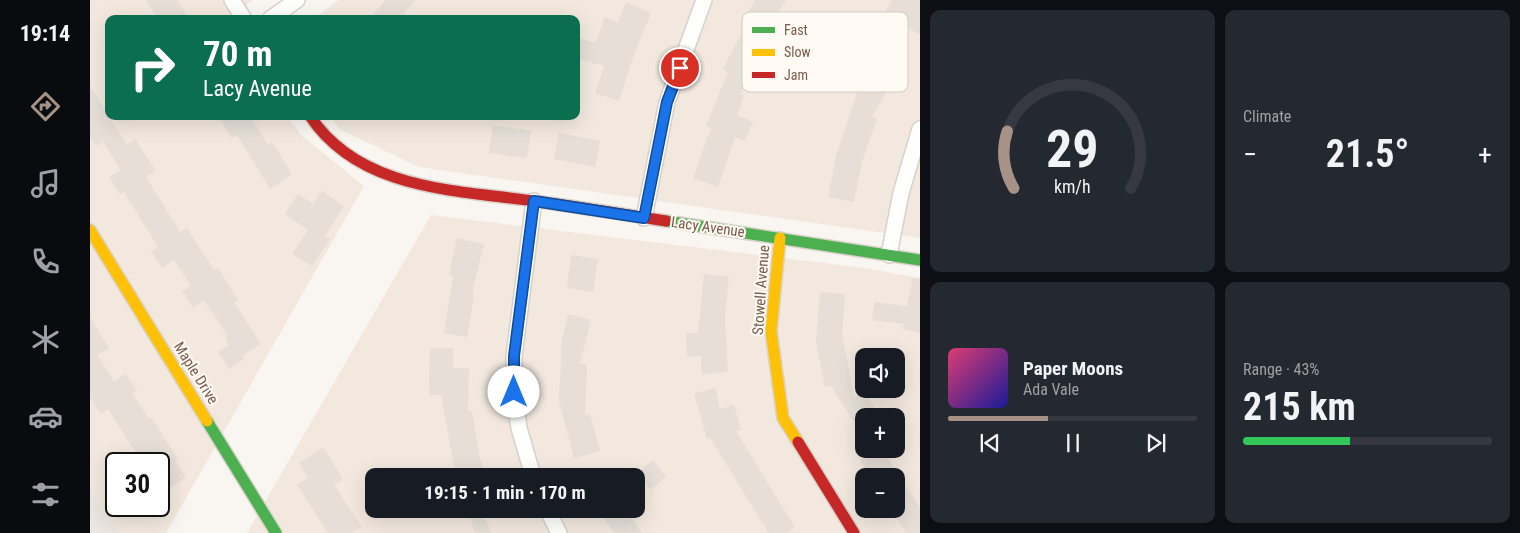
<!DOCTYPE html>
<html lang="en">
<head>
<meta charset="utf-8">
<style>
	body { margin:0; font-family:"Roboto Condensed",sans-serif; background:#242831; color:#f1f3f6; height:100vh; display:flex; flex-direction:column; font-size:19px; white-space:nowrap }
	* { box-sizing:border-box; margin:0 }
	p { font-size:16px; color:#9ea1a6 }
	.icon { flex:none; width:28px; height:28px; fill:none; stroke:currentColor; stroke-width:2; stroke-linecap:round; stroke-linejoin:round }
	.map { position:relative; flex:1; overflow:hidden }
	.panel { display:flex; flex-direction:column; gap:10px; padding:10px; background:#0d0f14; width:600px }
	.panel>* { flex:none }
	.top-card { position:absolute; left:15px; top:15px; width:475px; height:105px; border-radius:10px; box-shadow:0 5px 20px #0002; background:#0b6e4f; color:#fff; overflow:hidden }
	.controls { position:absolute; left:765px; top:348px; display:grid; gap:10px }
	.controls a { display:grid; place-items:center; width:50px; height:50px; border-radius:10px; background:#171b24; box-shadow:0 5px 20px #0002; font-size:25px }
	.speed { position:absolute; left:15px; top:452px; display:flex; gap:10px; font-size:25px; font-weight:700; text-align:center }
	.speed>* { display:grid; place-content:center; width:65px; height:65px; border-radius:50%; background:#171b24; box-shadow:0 5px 20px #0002; line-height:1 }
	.speed .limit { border:2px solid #111; border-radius:8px; background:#fff; color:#111 }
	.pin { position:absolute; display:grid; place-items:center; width:42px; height:42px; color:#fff; margin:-21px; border:2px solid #fff; border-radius:50%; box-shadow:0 1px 5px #0007 }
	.me { position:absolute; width:55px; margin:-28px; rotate:0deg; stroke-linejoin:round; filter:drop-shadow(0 0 4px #0008) }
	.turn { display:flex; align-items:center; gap:18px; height:105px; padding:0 15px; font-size:22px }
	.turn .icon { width:65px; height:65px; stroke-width:2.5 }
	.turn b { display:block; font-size:35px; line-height:42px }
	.big { font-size:38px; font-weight:700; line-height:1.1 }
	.panel .card { flex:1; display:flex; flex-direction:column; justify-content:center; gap:8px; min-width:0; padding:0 18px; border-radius:10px; background:#242831 }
	.panel .dial { align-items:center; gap:0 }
	.dial svg { height:130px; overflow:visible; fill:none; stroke:#363941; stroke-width:7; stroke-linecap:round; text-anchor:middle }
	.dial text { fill:#f1f3f6; stroke:none }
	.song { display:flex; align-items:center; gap:15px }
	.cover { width:60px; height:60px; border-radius:8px; background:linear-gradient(135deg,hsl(340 70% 55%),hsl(240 70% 35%)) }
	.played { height:5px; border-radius:2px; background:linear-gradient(90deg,#a69286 40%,#363941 40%) }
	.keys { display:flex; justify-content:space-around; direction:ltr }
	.heat { display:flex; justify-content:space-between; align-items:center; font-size:28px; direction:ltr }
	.charge { height:8px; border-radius:4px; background:linear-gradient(90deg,#34c759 43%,#363941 0) }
	.panel .tiles { flex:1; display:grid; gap:10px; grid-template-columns:repeat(2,1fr) }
	.trip { position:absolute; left:275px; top:468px; width:280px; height:50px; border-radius:10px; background:#171b24; box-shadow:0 5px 20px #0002; font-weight:700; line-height:50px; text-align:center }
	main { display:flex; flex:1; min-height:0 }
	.tabs { display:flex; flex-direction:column; width:90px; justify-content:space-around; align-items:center; background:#090b0e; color:#9ea1a6 }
	.tabs .icon { width:35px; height:35px }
	.tabs .on { color:#a69286 }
	.tabs b { font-size:22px; color:#f1f3f6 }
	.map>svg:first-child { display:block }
</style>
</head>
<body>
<main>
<nav class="tabs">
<b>19:14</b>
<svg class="icon on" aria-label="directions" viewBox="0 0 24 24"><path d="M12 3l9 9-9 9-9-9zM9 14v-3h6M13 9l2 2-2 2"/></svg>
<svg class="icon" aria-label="music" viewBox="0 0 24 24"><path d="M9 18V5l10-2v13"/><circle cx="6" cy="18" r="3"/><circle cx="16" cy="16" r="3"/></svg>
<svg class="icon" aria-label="phone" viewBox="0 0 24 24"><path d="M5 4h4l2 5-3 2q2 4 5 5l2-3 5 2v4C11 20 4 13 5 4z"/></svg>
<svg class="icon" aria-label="climate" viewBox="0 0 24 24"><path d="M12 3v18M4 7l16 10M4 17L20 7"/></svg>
<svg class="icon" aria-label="car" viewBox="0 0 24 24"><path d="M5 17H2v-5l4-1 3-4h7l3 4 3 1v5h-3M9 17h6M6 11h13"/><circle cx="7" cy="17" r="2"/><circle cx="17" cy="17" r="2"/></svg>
<svg class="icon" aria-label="filters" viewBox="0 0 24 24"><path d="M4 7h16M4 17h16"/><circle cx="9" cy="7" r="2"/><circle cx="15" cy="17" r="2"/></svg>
</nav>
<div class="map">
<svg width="830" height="533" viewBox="0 0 830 533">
	<rect width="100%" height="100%" fill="#f9f5f0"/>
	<path fill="#f2e8de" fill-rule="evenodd" d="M0 0H163L138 19H19V116H197L211 135 274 186 76 533H29L0 488ZM26 464H69V506H26Z
		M249 0H830V238L329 167 249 129 241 116H486V19H222Z
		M341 215 774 268 830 278V533H157ZM774 356H806V389H774ZM774 416H806V449H774ZM284 476H546V509H284ZM774 476H806V509H774Z"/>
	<path fill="#ede5e0" d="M0 488 29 533H0Z"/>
	<path fill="#e6ded7" d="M56 0H87L99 19H67Z
		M296 0H326L309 19H278Z
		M665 0H696L685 18 725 38 716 54 680 36 650 94 654 96 647 115 663 122 655 141 645 137 628 187 603 178 621 128 616 126 638 72 633 69 659 18 656 16Z
		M802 0H830V35L819 28 801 57 813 64 782 116 787 118 772 162 764 202 738 197 746 156 769 87 764 84 778 60 746 41 755 26 783 42 798 17 794 14Z
		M536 2 561 13 542 60 529 101 505 93 514 66 486 58V37L505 43 515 17 528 23Z
		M0 86 37 145 45 139 66 171 56 177 90 232 97 228 124 270 128 268 148 300 144 302 171 344 152 356 154 359 139 369 128 352 139 345 135 338 138 336 114 300 103 308 92 291 101 286 84 260 72 268 61 251 68 247 34 192 30 194 19 177 31 170 13 142 6 146 0 137Z
		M128 116H160L178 145 182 142 202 174 180 189 147 135 142 138Z
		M403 125 441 131 437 158 399 153Z
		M469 133 510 141 505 167 464 159Z
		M232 191 254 206 235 236 240 239 222 266 202 254 218 230 195 214 208 194 223 204Z
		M367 238 394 244 382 294 384 295 377 337 354 333 363 276 359 275Z
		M481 255 508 259 503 292 477 288Z
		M614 274 639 277 635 317 638 372 612 374 611 356 597 357 596 333H608Z
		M823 278H830V333L813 329 814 324 782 320 785 302 817 306Z
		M730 292 755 294 752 334 764 397 774 391 790 416H774V438L741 386 735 387 726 341Z
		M478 314 501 320 490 364H497L495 416 500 414 510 451 484 458 469 401 472 339Z
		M0 317 19 348 7 355 24 382 36 374 47 391 42 393 59 419 62 418 88 460 85 461 96 478 69 495V464H53L18 409 11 414 0 397Z
		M340 348H363V368H379L378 411H382L389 454 396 476H367L364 466 351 395H339Z
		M625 388 630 409 644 405 651 430 646 431 705 528 697 533H679L620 438 617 439 604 394Z
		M233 447 253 479 244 485 272 527 262 533H238L207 485 218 478 209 463Z
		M788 449H792L830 508V533H816L806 517V476H780L770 460Z
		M563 460 576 477 560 490 547 473Z
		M377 509H390L402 533H385Z
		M508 509H536L552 533H524Z"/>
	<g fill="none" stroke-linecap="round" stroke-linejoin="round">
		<g stroke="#d7d1cb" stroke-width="18">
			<path id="street" d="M142 0 154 19
				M180 19 207 0
				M554 218 577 102 614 0
				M799 255 811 193 830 129
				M443 476 429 428 424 392V356L444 201
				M457 509 469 533"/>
		</g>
		<g stroke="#d9d2cb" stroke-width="14">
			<path id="fast" d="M576 221 830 260
				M117 421 186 533"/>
		</g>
		<g stroke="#d9d2cb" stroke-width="14">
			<path id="slow" d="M0 230 117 421
				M690 238 681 331 693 418 708 442"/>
		</g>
		<g stroke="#d9d2cb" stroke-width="14">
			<path id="jam" d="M220 116C269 190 365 190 444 201 488 207 532 214 576 221
				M708 442 764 533"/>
		</g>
		<use href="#street" stroke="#fefefd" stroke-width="15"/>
		<use href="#fast" stroke="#4caf50" stroke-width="11"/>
		<use href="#slow" stroke="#ffc107" stroke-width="11"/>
		<use href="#jam" stroke="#c62828" stroke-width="11"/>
	</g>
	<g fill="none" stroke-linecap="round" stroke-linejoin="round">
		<g stroke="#114b97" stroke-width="12">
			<path id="route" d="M424 392V356L444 201 554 218 577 102 590 68"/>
		</g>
		<use href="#route" stroke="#1a73e8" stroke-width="9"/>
	</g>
	<g text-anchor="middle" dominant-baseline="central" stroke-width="4" stroke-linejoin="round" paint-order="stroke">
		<g font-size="15" fill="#7a5c4d" stroke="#fffaf3">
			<text transform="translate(618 227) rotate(8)">Lacy Avenue</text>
			<text transform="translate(671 290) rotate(-86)">Stowell Avenue</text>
			<text transform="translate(106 373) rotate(58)">Maple Drive</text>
		</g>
	</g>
	<rect x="652" y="12" width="166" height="80" rx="8" fill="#fffaf3" stroke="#d7cbc1" stroke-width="1"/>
	<rect x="662" y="27" width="23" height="6" fill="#4caf50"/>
	<rect x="662" y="49" width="23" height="7" fill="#ffc107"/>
	<rect x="662" y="72" width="23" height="6" fill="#c62828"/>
	<g font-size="14" fill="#7a5c4d">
		<text x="694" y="35">Fast</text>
		<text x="694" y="57">Slow</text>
		<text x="694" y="80">Jam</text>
	</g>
</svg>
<div class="controls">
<a><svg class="icon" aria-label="sound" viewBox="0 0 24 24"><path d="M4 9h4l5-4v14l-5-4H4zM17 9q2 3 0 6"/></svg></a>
<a>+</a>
<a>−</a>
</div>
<div class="speed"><div class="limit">30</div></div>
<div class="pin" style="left:590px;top:68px;background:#d93025"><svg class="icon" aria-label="arrive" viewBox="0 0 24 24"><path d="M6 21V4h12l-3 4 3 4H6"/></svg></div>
<svg class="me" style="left:424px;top:392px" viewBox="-20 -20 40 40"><circle r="19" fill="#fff"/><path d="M0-13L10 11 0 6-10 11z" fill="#1a73e8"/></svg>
<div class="trip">19:15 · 1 min · 170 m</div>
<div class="top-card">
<div class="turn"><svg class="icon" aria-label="right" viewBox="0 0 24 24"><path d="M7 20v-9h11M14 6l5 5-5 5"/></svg><div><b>70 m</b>Lacy Avenue</div></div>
</div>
</div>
<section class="panel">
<div class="tiles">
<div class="card dial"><svg viewBox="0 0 100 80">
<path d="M14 69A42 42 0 1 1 86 69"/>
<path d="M14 69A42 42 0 0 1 10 34" stroke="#a69286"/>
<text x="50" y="56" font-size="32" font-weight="700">29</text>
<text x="50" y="72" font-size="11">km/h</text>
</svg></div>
<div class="card"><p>Climate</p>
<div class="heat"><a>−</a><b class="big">21.5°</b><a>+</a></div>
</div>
<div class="card">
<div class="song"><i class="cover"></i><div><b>Paper Moons</b><p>Ada Vale</p></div></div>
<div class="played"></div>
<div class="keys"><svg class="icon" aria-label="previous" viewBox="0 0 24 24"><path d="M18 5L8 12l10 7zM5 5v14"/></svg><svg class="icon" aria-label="pause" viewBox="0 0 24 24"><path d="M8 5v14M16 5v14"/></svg><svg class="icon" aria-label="next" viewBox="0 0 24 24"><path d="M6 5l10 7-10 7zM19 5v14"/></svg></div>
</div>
<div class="card"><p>Range · 43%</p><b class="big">215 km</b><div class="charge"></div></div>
</div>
</section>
</main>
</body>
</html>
